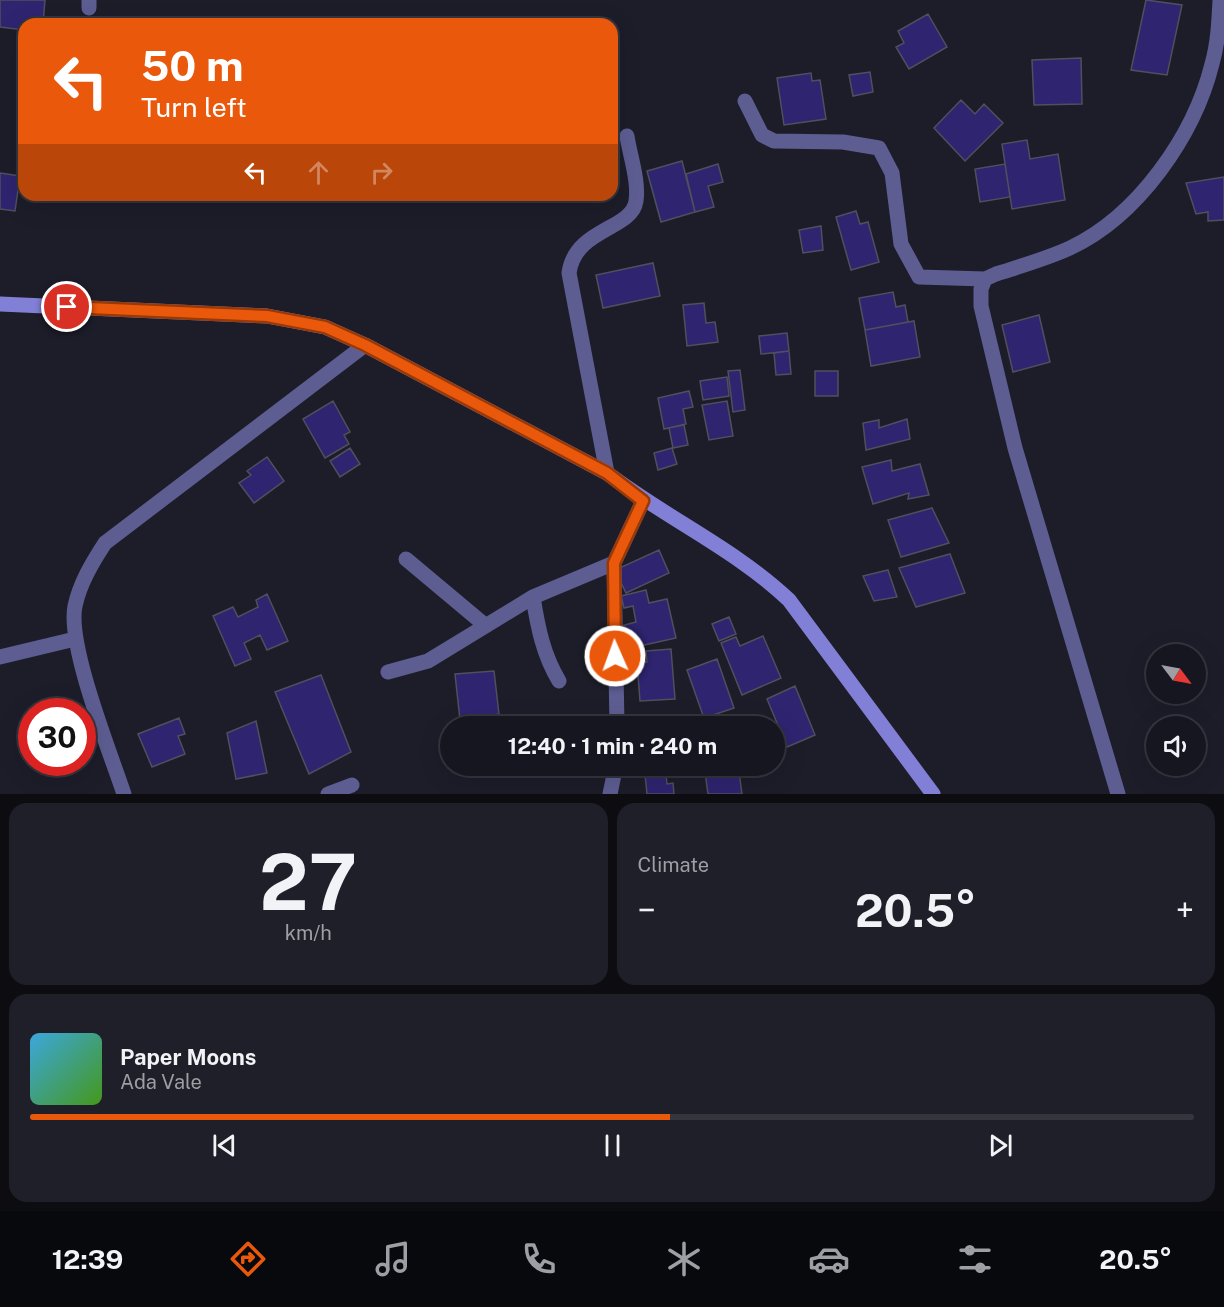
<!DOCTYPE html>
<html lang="en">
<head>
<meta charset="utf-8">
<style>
	body { margin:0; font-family:"Public Sans",sans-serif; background:#1e1f28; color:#f1f3f6; height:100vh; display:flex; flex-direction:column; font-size:22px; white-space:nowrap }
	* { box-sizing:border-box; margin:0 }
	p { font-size:20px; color:#9d9fa4 }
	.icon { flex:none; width:33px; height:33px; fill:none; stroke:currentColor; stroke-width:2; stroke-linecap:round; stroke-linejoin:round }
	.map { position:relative; height:794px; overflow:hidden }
	.details { display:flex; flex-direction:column; gap:9px; padding:9px; background:#0c0c11; flex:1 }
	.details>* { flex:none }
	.hud { position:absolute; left:18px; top:18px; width:600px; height:183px; border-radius:18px; box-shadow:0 6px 24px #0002,0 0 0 2px #34353d; background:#ea580c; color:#fff; overflow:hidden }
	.needle { width:39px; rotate:122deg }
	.tools { position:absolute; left:1146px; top:644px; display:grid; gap:12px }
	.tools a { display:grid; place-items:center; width:60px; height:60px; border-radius:50%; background:#15161f; box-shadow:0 6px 24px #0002,0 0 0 2px #34353d; font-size:30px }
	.speed { position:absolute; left:18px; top:698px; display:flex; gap:12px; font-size:30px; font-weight:700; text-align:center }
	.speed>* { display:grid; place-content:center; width:78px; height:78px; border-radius:50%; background:#15161f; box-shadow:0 6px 24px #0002,0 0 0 2px #34353d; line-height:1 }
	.speed .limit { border:9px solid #d22; background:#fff; color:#111 }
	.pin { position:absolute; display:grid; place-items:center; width:51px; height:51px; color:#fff; margin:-26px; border:3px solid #fff; border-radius:50%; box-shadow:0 2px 6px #0007 }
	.me { position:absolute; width:66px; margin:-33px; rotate:358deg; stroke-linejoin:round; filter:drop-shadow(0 0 4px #0008) }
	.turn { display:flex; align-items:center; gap:21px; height:126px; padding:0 24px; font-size:27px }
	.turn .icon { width:78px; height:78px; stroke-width:2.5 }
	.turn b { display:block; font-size:42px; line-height:51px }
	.lanes { display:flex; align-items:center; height:57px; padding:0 24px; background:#0003; justify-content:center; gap:30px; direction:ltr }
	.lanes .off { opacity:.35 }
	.big { font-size:45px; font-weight:700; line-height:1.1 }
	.details .widget { flex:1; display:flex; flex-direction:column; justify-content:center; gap:9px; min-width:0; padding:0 21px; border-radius:18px; background:#1e1f28 }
	.details .dial { align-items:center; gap:0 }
	.dial b { font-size:78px; line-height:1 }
	.song { display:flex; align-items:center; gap:18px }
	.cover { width:72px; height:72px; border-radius:9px; background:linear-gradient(135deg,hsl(200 70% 55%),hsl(100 70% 35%)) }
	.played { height:6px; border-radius:3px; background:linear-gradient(90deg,#ea580c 55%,#34353d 55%) }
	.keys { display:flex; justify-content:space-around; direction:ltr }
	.heat { display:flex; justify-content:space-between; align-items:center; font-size:33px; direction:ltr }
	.details .tiles { flex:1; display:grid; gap:9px; grid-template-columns:1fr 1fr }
	.widget:last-child { grid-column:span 2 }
	.trip { position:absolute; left:440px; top:716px; width:345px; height:60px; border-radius:30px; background:#15161f; box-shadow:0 6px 24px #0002,0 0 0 2px #34353d; font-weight:700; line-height:60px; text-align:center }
	.tabs { display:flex; height:96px; justify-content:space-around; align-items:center; background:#08090c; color:#9d9fa4 }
	.tabs .icon { width:42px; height:42px }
	.tabs .current { color:#ea580c }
	.tabs b { font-size:27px; color:#f1f3f6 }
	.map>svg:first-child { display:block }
</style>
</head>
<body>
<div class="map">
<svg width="1224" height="794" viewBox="0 0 1224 794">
	<rect width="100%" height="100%" fill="#1c1d29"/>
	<path fill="#2e2470" stroke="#4f4f5d" stroke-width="1.5" d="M0 0H45L43 24H24V30L0 27Z
		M1146 0 1182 5 1167 75 1131 70Z
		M928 14 947 47 909 69 896 47 904 43 898 31Z
		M1081 58 1082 104 1034 105 1032 60Z
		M870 72 873 92 853 96 849 75Z
		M811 73 812 81 820 80 826 119 784 125 777 78Z
		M961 100 975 114 984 104 1003 123 965 161 934 128Z
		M1027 140 1030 159 1058 154 1065 200 1012 209 1002 144Z
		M682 161 695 212 661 222 647 171Z
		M718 164 723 182 708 186 714 207 695 212 686 174Z
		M1005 164 1010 197 980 202 975 169Z
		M0 173 20 176 15 211 0 209Z
		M1224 177V220L1208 221V212L1196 214 1186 183Z
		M856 211 860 224 868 222 879 262 851 270 836 217Z
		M821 226 823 250 803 253 799 230Z
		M653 263 660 296 603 308 596 275Z
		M893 292 896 307 905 305 908 322 865 330 859 298Z
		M704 303 706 323 715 322 718 342 687 346 683 305Z
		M1039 315 1050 362 1013 372 1002 325Z
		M914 321 920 357 871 366 865 330Z
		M787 333 789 351 761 354 759 336Z
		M789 351 791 374 776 375 774 353Z
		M740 370 745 410 733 412 728 371Z
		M815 371H838V396H815Z
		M727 377 729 396 703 400 700 381Z
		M689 391 693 407 683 409 686 424 664 429 658 398Z
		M333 401 350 432 344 435 349 444 325 458 303 419Z
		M727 401 733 436 709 440 702 405Z
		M907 419 910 439 866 450 863 423 879 420V428Z
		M684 425 688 445 673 448 669 428Z
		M350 448 360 464 340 477 330 461Z
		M672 448 677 464 658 470 654 453Z
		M267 457 284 481 254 503 239 483 251 475 247 471Z
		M891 460 892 471 920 464 929 495 908 499 909 493 873 504 862 467Z
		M932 508 949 543 901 557 888 520Z
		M659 550 669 573 626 593 615 570Z
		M950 554 965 593 916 607 899 568Z
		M888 570 897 597 874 601 863 576Z
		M646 590 649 603 667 599 676 638 626 649 621 626 636 622 633 606 624 608 621 596Z
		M267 594 288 641 267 650 260 635 244 643 251 659 235 666 213 616 233 607 238 617 258 607 256 600Z
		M729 617 736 634 719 641 712 624Z
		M763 636 781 678 742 695 721 643 736 637 740 646Z
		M671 649 675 699 640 701 637 662H647L646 651Z
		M717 659 734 708 704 718 687 670Z
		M494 671 499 714 460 720 455 674Z
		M321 675 351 752 309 774 275 692Z
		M795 686 815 735 787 747 767 699Z
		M179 718 185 734 178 736 185 754 152 767 138 734Z
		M256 721 267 773 236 779 227 733Z
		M644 765H665L667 784 673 783 674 794H647Z
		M704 765H738L742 794H708Z"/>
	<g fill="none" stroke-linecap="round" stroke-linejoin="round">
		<path stroke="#5d5d92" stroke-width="15" d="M89 8V0
			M745 101 762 135 774 141 843 142 879 148 892 173 901 244 919 277 985 279
			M607 473 569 273C575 228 632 230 636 201 639 181 630 156 627 136
			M406 559 486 626
			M533 597C538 628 543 654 559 681
			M0 657 75 639
			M388 672 428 661 533 597 614 563
			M617 726 614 563 643 501
			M124 794C110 752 67 645 75 606 80 583 92 563 105 543L365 345
			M328 794 352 785
			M610 794 616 765
			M1118 794 1015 448 981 306V289L985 279 996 274C1021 266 1046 259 1070 248 1138 216 1194 136 1212 64 1218 43 1219 21 1220 0"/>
		<path stroke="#8280d6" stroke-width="15" d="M0 304 267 316 325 327 365 345 607 473C666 518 735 549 789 600L933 794"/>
	</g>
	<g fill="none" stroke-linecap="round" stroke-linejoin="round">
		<g stroke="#983908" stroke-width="15">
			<path id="route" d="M67 307 267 316 325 327 365 345 607 473 643 501 614 563 615 656"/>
		</g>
		<use href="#route" stroke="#ea580c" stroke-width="10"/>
	</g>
</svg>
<div class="tools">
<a><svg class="needle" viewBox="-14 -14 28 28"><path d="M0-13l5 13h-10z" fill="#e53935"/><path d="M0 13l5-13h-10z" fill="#9d9fa4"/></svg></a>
<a><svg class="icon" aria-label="sound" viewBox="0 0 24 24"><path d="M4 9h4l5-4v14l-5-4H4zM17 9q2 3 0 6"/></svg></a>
</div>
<div class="speed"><div class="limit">30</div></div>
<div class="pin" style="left:67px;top:307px;background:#d93025"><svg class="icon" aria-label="arrive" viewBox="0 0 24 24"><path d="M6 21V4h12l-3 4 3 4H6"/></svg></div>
<svg class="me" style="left:615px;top:656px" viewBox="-20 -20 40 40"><circle r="17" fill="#ea580c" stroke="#fff" stroke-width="3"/><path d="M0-11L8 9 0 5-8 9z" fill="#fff"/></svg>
<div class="trip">12:40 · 1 min · 240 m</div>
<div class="hud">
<div class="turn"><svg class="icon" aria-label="left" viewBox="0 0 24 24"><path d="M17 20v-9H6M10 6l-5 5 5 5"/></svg><div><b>50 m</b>Turn left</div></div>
<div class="lanes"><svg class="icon" aria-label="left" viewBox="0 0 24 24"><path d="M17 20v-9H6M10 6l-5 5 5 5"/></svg><svg class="icon off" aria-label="ahead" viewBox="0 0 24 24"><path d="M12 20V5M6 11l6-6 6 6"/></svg><svg class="icon off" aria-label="right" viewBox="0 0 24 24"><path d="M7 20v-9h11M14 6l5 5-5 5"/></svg></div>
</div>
</div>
<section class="details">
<div class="tiles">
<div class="widget dial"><b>27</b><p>km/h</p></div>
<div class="widget"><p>Climate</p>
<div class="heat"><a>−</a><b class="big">20.5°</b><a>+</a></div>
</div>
<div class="widget">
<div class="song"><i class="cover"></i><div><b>Paper Moons</b><p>Ada Vale</p></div></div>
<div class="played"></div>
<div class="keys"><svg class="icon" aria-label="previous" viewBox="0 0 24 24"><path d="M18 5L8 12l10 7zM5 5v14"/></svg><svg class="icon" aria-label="pause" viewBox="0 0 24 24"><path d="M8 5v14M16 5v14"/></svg><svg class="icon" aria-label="next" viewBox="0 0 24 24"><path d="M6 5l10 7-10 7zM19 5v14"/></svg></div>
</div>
</div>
</section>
<nav class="tabs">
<b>12:39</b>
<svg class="icon current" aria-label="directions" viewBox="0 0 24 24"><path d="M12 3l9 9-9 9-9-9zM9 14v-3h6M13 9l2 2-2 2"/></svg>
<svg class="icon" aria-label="music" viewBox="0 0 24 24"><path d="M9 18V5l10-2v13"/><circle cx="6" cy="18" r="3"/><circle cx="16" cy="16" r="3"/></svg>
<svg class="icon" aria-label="phone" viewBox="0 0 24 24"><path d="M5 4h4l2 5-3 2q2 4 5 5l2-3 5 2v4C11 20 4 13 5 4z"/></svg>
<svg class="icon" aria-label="climate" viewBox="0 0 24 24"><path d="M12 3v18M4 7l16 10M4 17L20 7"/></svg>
<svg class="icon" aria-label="car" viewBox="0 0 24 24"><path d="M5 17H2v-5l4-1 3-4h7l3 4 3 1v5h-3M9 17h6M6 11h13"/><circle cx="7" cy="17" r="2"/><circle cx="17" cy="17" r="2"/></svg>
<svg class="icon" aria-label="filters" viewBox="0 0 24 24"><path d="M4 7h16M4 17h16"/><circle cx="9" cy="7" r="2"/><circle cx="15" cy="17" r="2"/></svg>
<b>20.5°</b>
</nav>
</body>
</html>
